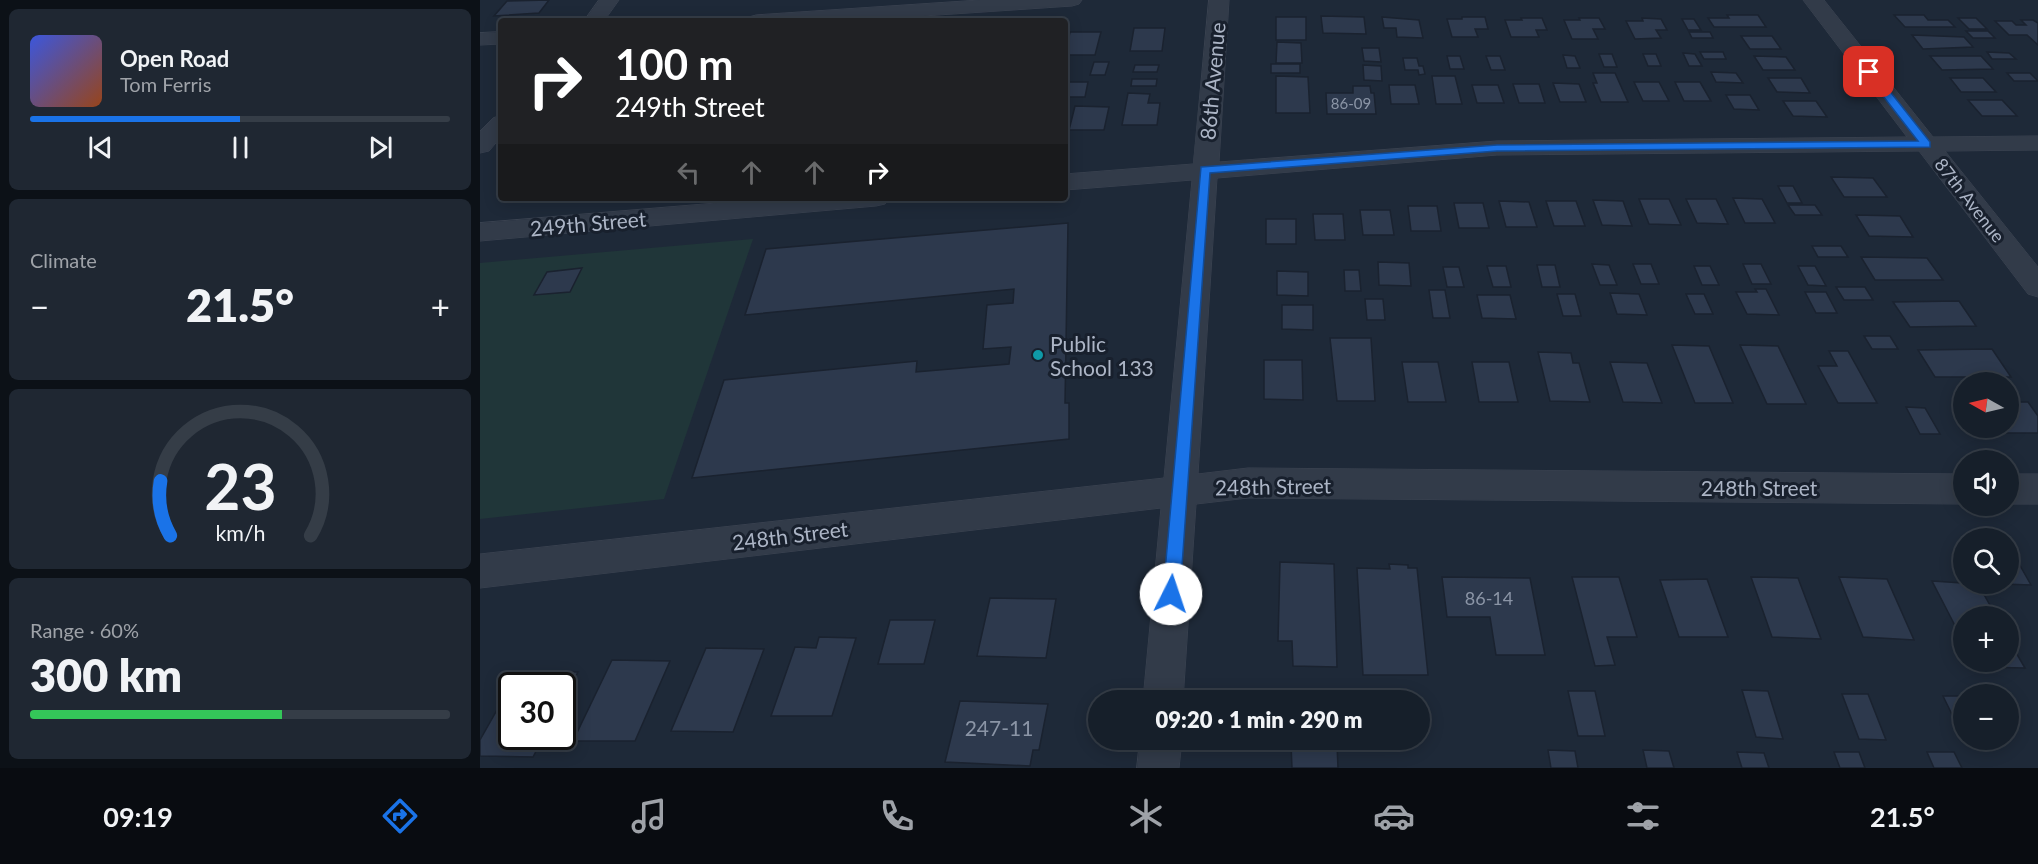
<!DOCTYPE html>
<html lang="en">
<head>
<meta charset="utf-8">
<style>
	body { margin:0; font-family:Lato,sans-serif; background:#1f2732; color:#f1f3f6; height:100vh; display:flex; flex-direction:column; font-size:22px; white-space:nowrap }
	* { box-sizing:border-box; margin:0 }
	p { font-size:20px; color:#9ea2a8 }
	.icon { flex:none; width:33px; height:33px; fill:none; stroke:currentColor; stroke-width:2; stroke-linecap:round; stroke-linejoin:round }
	.map { position:relative; flex:1; overflow:hidden }
	.sheet { display:flex; flex-direction:column; gap:9px; padding:9px; background:#0c1117; width:480px }
	.sheet>* { flex:none }
	.banner { position:absolute; left:18px; top:18px; width:570px; height:183px; border-radius:6px; box-shadow:0 3px 15px #0003,0 0 0 2px #353d47; background:#202124; color:#fff; overflow:hidden }
	.needle { width:39px; rotate:278deg }
	.buttons { position:absolute; left:1473px; top:372px; display:grid; gap:12px }
	.buttons a { display:grid; place-items:center; width:66px; height:66px; border-radius:50%; background:#161f2a; box-shadow:0 3px 15px #0003,0 0 0 2px #353d47; font-size:30px }
	.speed { position:absolute; left:18px; top:672px; display:flex; gap:12px; font-size:30px; font-weight:700; text-align:center }
	.speed>* { display:grid; place-content:center; width:78px; height:78px; border-radius:50%; background:#161f2a; box-shadow:0 3px 15px #0003,0 0 0 2px #353d47; line-height:1 }
	.speed .limit { border:3px solid #111; border-radius:9px; background:#fff; color:#111 }
	.pin { position:absolute; display:grid; place-items:center; width:51px; height:51px; color:#fff; margin:-26px; border-radius:12px; box-shadow:0 3px 9px #0006 }
	.me { position:absolute; width:66px; margin:-33px; rotate:4deg; stroke-linejoin:round; filter:drop-shadow(0 0 4px #0008) }
	.turn { display:flex; align-items:center; gap:21px; height:126px; padding:0 18px; font-size:27px }
	.turn .icon { width:78px; height:78px; stroke-width:2.5 }
	.turn b { display:block; font-size:42px; line-height:51px }
	.lanes { display:flex; align-items:center; height:57px; padding:0 18px; background:#0003; justify-content:center; gap:30px; direction:ltr }
	.lanes .off { opacity:.35 }
	.big { font-size:45px; font-weight:800; line-height:1.1 }
	.sheet .tile { flex:1; display:flex; flex-direction:column; justify-content:center; gap:9px; min-width:0; padding:0 21px; border-radius:9px; background:#1f2732 }
	.sheet .dial { align-items:center; gap:0 }
	.dial svg { height:156px; overflow:visible; fill:none; stroke:#353d47; stroke-width:7; stroke-linecap:round; text-anchor:middle }
	.dial text { fill:#f1f3f6; stroke:none }
	.song { display:flex; align-items:center; gap:18px }
	.cover { width:72px; height:72px; border-radius:9px; background:linear-gradient(135deg,hsl(230 70% 55%),hsl(20 70% 35%)) }
	.played { height:6px; border-radius:3px; background:linear-gradient(90deg,#1a73e8 50%,#353d47 50%) }
	.keys { display:flex; justify-content:space-around; direction:ltr }
	.heat { display:flex; justify-content:space-between; align-items:center; font-size:33px; direction:ltr }
	.charge { height:9px; border-radius:4px; background:linear-gradient(90deg,#34c759 60%,#353d47 0) }
	.trip { position:absolute; left:608px; top:690px; width:342px; height:60px; border-radius:30px; background:#161f2a; box-shadow:0 3px 15px #0003,0 0 0 2px #353d47; font-weight:800; line-height:60px; text-align:center }
	.tabs { display:flex; height:96px; justify-content:space-around; align-items:center; background:#090c11; color:#9ea2a8 }
	.tabs .icon { width:42px; height:42px }
	.tabs .current { color:#1a73e8 }
	.tabs b { font-size:27px; color:#f1f3f6 }
	main { display:flex; flex:1; min-height:0 }
	.map>svg:first-child { display:block }
</style>
</head>
<body>
<main>
<section class="sheet">
<div class="tile">
<div class="song"><i class="cover"></i><div><b>Open Road</b><p>Tom Ferris</p></div></div>
<div class="played"></div>
<div class="keys"><svg class="icon" aria-label="previous" viewBox="0 0 24 24"><path d="M18 5L8 12l10 7zM5 5v14"/></svg><svg class="icon" aria-label="pause" viewBox="0 0 24 24"><path d="M8 5v14M16 5v14"/></svg><svg class="icon" aria-label="next" viewBox="0 0 24 24"><path d="M6 5l10 7-10 7zM19 5v14"/></svg></div>
</div>
<div class="tile"><p>Climate</p>
<div class="heat"><a>−</a><b class="big">21.5°</b><a>+</a></div>
</div>
<div class="tile dial"><svg viewBox="0 0 100 80">
<path d="M14 69A42 42 0 1 1 86 69"/>
<path d="M14 69A42 42 0 0 1 9 41" stroke="#1a73e8"/>
<text x="50" y="56" font-size="32" font-weight="700">23</text>
<text x="50" y="72" font-size="11">km/h</text>
</svg></div>
<div class="tile"><p>Range · 60%</p><b class="big">300 km</b><div class="charge"></div></div>
</section>
<div class="map">
<svg width="1558" height="768" viewBox="0 0 1558 768">
	<rect width="100%" height="100%" fill="#1e2938"/>
	<path fill="#203639" d="M273 239 184 499 0 519V263Z"/>
	<path fill="#2d394d" stroke="#1a222f" stroke-width="1.5" d="M69 0 59 13 14 16 27 1Z
		M1247 15H1278L1286 27H1234L1228 18H1249Z
		M1414 15H1444L1448 20H1468L1475 27H1425Z
		M841 16 884 17 886 34 843 33Z
		M796 17H826V40H796Z
		M902 17 939 20 943 38 917 37 916 28H904Z
		M982 17H1005L1008 29H995L998 37H972L967 19H982Z
		M1041 18H1062L1067 30H1056L1059 37H1031L1025 20H1042Z
		M1099 18H1119L1125 29H1113L1118 39H1092L1084 20H1100Z
		M1162 18 1181 19 1187 30H1176L1181 38 1155 39 1146 21H1163Z
		M1478 18H1496L1507 29H1489Z
		M1202 19H1214L1221 30H1208Z
		M1541 20H1553L1558 23V45L1547 35H1529L1515 21H1532L1536 25H1546Z
		M654 28H685L682 51H650Z
		M1486 31H1508L1515 38H1493Z
		M590 32H621L615 55H585Z
		M1209 32H1230L1233 38H1212Z
		M1432 35 1484 37 1493 47 1443 49Z
		M1261 36H1292L1301 49H1270Z
		M797 42 821 43 822 63H796Z
		M882 48H899L901 62 884 61Z
		M1220 52H1243L1246 59H1224Z
		M1507 52 1529 53 1536 59H1512Z
		M1203 53 1215 54 1222 66H1209Z
		M1119 54H1132L1137 67H1124Z
		M1163 54H1176L1181 66H1168Z
		M1083 55 1095 56 1100 68H1087Z
		M967 56H980L984 69H970Z
		M1006 56H1020L1025 70H1011Z
		M1274 56 1306 57 1315 70H1283Z
		M1450 56H1501L1513 69 1462 70Z
		M923 58H937L939 66H943L945 74 939 75 938 70H925Z
		M614 62H629L625 75H610Z
		M791 64H820V73H791Z
		M655 65H679L677 72H653Z
		M883 65 901 66 902 81 884 80Z
		M1231 72 1256 73 1263 83 1236 82Z
		M1113 73H1135L1148 102H1121L1113 83H1117Z
		M1527 73H1550L1558 81H1534Z
		M796 76 828 77 830 113H796Z
		M952 76H975L982 104H956Z
		M1288 78H1321L1330 93 1297 92Z
		M1470 78H1503L1516 92H1481Z
		M652 79H677L676 86H651Z
		M589 82H608L605 97H586Z
		M1154 82H1179L1189 101H1163Z
		M1195 82H1220L1231 101H1204Z
		M1073 83 1099 84 1106 102H1080Z
		M1033 84H1059L1065 103H1039Z
		M909 85H935L939 104H911Z
		M992 85H1018L1024 103H997Z
		M873 86H890L891 93H894L896 114H847L846 93H873Z
		M648 93 670 94 668 103H680L677 125H642Z
		M1246 95H1270L1279 110 1254 109Z
		M1488 100H1522L1537 116H1502Z
		M1303 101H1336L1347 117 1313 116Z
		M595 106 629 107 624 130H589Z
		M1351 177 1393 178 1407 197H1364Z
		M1298 186H1313L1322 203H1307Z
		M1253 198 1282 199 1295 223H1265Z
		M1159 199H1189L1201 225 1169 224Z
		M1206 199H1236L1248 224 1217 223Z
		M1113 200 1143 201 1152 226 1122 225Z
		M1019 201 1049 202 1057 227H1026Z
		M1066 201H1096L1105 226H1074Z
		M974 203H1003L1009 228H979Z
		M1308 205H1335L1342 215H1315Z
		M928 206H957L961 231H931Z
		M880 210H910L914 235H883Z
		M833 214H863L865 240H835Z
		M1376 215 1420 216 1433 237 1389 236Z
		M786 219H816V244H786Z
		M588 223 585 403H589V439L212 478 244 380 437 361 436 372 529 364 531 347 503 349 507 305 533 303 534 289 265 315 286 249Z
		M1332 246H1361L1368 257H1338Z
		M1381 257 1447 258 1463 280H1395Z
		M898 262 929 263 931 286 899 285Z
		M1112 264 1129 265 1137 285H1120Z
		M1153 264H1171L1179 284H1161Z
		M1263 264H1281L1291 284H1272Z
		M1057 265H1075L1080 287H1062Z
		M1007 266H1026L1031 287H1013Z
		M1214 266H1230L1239 285H1222Z
		M1318 266H1335L1346 286 1328 285Z
		M963 267H979L984 287H967Z
		M102 268 90 292 54 295 67 272Z
		M864 270H879L881 291H865Z
		M797 271 828 272V296L797 295Z
		M1356 287H1385L1393 300H1364Z
		M1275 289H1286L1299 315 1267 314 1256 292H1277Z
		M949 290H965L970 318H953Z
		M1325 292H1346L1357 313H1336Z
		M1130 293 1159 294 1167 315 1137 314Z
		M1077 294H1095L1101 316H1083Z
		M1206 294H1224L1233 314H1215Z
		M997 295H1030L1036 319 1002 318Z
		M885 299H903L905 320H887Z
		M1479 301 1496 326 1430 327 1413 302Z
		M802 305H833V330L802 329Z
		M1384 336H1410L1418 349H1392Z
		M850 338H891L895 401H857Z
		M1192 345 1229 346 1253 403H1215Z
		M1260 345 1298 346 1326 404H1287Z
		M1512 349 1531 377H1455L1438 350Z
		M1349 351H1368L1397 403H1358L1338 366H1357Z
		M1058 352 1091 353 1093 363H1099L1110 402 1070 401Z
		M784 360H822L823 400 784 399Z
		M922 362H958L966 402H928Z
		M992 362H1029L1038 402H999Z
		M1130 362 1167 363 1182 403 1143 402Z
		M1528 402H1548L1558 416V433H1517L1513 428H1528Z
		M1426 407 1445 408 1460 434H1440Z
		M1528 548H1530L1551 585 1522 584H1528Z
		M800 562 854 564 857 667 813 666 812 641H798Z
		M909 564 928 565V568H937L948 675H883L877 568 910 569Z
		M962 577 1050 578 1065 655H1016L1010 617H967Z
		M1092 577H1139L1157 637H1127L1135 665 1115 666Z
		M1271 577 1318 578 1341 639 1292 637Z
		M1359 577 1407 579 1434 640 1383 637Z
		M1227 579 1248 637H1199L1180 580Z
		M1452 581 1498 584 1516 616H1484V643Z
		M510 598 576 599 566 658 497 656Z
		M410 620H455L444 664H398Z
		M339 637 376 638 352 716H291L315 647 336 648Z
		M1528 639 1545 668 1496 667 1493 662H1528Z
		M226 648 284 649 253 732 191 731Z
		M132 660 190 661 155 741H93Z
		M39 671 98 672 82 701V686H32V736H64L53 757 0 756V740Z
		M1262 690 1288 691 1303 739 1276 737Z
		M1088 691H1115L1125 736H1098Z
		M1362 694H1388L1406 740 1379 739Z
		M1463 696H1484V739Z
		M480 701 568 704 559 750H553L550 766 465 762Z
		M811 744H857L858 768H812Z
		M1068 750 1095 751 1098 768H1071Z
		M1163 750 1189 751 1194 768H1167Z
		M1257 752 1284 753 1289 768H1262Z
		M1354 752H1379L1385 768H1360Z
		M1447 752H1474L1482 768H1454Z"/>
	<g fill="none" stroke-linecap="round" stroke-linejoin="round">
		<g stroke="#3c4452" stroke-width="1">
			<path id="minor" d="M119 0H139L124 21H104Z
				M500 0H602L599 4 592 6 369 21H266L269 17 276 15Z
				M729 0H749L739 162 1017 141 1427 137 1323 0H1344L1453 137 1558 136V150L1465 151 1558 267V297L1548 294 1439 151 1017 155 737 178 718 474 768 468 1484 474V504L768 498 716 504 703 700H663L681 508 0 588V554L684 478 712 180 585 190V174L713 164Z
				M21 32V44L0 45V33Z
				M21 116V137L9 151 0 153V131L13 118Z
				M297 198H409L405 204 396 206 0 241V223Z
				M1528 474H1558V504H1528Z
				M660 740H702L699 768H657Z"/>
		</g>
		<use href="#minor" fill="#323b49" fill-rule="evenodd"/>
	</g>
	<path fill="#1a73e8" stroke="#114b97" stroke-width="1.5" d="M1386 70H1393L1450 142V147L1017 151 730 173 700 594 697 600 691 602 686 600 683 594 721 167 1017 145 1438 141 1386 74Z"/>
	<circle fill="#0f9aa8" stroke="#18202d" stroke-width="2" cx="558" cy="355" r="6"/>
	<g text-anchor="middle" dominant-baseline="central" stroke-width="6" stroke-linejoin="round" paint-order="stroke">
		<g font-size="15" fill="#8b95a6">
			<text x="871" y="103">86-09</text>
		</g>
		<g font-size="18" fill="#acb5c6" stroke="#18202d">
			<text transform="translate(1490 200) rotate(52)">87th Avenue</text>
		</g>
		<g font-size="18" fill="#8b95a6">
			<text x="1009" y="598">86-14</text>
		</g>
		<g font-size="21" fill="#acb5c6" stroke="#18202d">
			<text transform="translate(732 81) rotate(-85)">86th Avenue</text>
			<text transform="translate(108 223) rotate(-5)">249th Street</text>
			<text transform="translate(793 486) rotate(-1)">248th Street</text>
			<text x="1279" y="487">248th Street</text>
			<text transform="translate(310 535) rotate(-7)">248th Street</text>
		</g>
		<g font-size="21" fill="#acb5c6" stroke="#18202d" text-anchor="start">
			<text x="570" y="343">Public<tspan x="570" dy="24">School 133</tspan></text>
		</g>
		<g font-size="21" fill="#8b95a6">
			<text x="519" y="727">247-11</text>
		</g>
	</g>
</svg>
<div class="buttons">
<a><svg class="needle" viewBox="-14 -14 28 28"><path d="M0-13l5 13h-10z" fill="#e53935"/><path d="M0 13l5-13h-10z" fill="#9ea2a8"/></svg></a>
<a><svg class="icon" aria-label="sound" viewBox="0 0 24 24"><path d="M4 9h4l5-4v14l-5-4H4zM17 9q2 3 0 6"/></svg></a>
<a><svg class="icon" aria-label="search" viewBox="0 0 24 24"><circle cx="10" cy="10" r="6"/><path d="M15 15l6 6"/></svg></a>
<a>+</a>
<a>−</a>
</div>
<div class="speed"><div class="limit">30</div></div>
<div class="pin" style="left:1389px;top:72px;background:#d93025"><svg class="icon" aria-label="arrive" viewBox="0 0 24 24"><path d="M6 21V4h12l-3 4 3 4H6"/></svg></div>
<svg class="me" style="left:691px;top:594px" viewBox="-20 -20 40 40"><circle r="19" fill="#fff"/><path d="M0-13L10 11 0 6-10 11z" fill="#1a73e8"/></svg>
<div class="trip">09:20 · 1 min · 290 m</div>
<div class="banner">
<div class="turn"><svg class="icon" aria-label="right" viewBox="0 0 24 24"><path d="M7 20v-9h11M14 6l5 5-5 5"/></svg><div><b>100 m</b>249th Street</div></div>
<div class="lanes"><svg class="icon off" aria-label="left" viewBox="0 0 24 24"><path d="M17 20v-9H6M10 6l-5 5 5 5"/></svg><svg class="icon off" aria-label="ahead" viewBox="0 0 24 24"><path d="M12 20V5M6 11l6-6 6 6"/></svg><svg class="icon off" aria-label="ahead" viewBox="0 0 24 24"><path d="M12 20V5M6 11l6-6 6 6"/></svg><svg class="icon" aria-label="right" viewBox="0 0 24 24"><path d="M7 20v-9h11M14 6l5 5-5 5"/></svg></div>
</div>
</div>
</main>
<nav class="tabs">
<b>09:19</b>
<svg class="icon current" aria-label="directions" viewBox="0 0 24 24"><path d="M12 3l9 9-9 9-9-9zM9 14v-3h6M13 9l2 2-2 2"/></svg>
<svg class="icon" aria-label="music" viewBox="0 0 24 24"><path d="M9 18V5l10-2v13"/><circle cx="6" cy="18" r="3"/><circle cx="16" cy="16" r="3"/></svg>
<svg class="icon" aria-label="phone" viewBox="0 0 24 24"><path d="M5 4h4l2 5-3 2q2 4 5 5l2-3 5 2v4C11 20 4 13 5 4z"/></svg>
<svg class="icon" aria-label="climate" viewBox="0 0 24 24"><path d="M12 3v18M4 7l16 10M4 17L20 7"/></svg>
<svg class="icon" aria-label="car" viewBox="0 0 24 24"><path d="M5 17H2v-5l4-1 3-4h7l3 4 3 1v5h-3M9 17h6M6 11h13"/><circle cx="7" cy="17" r="2"/><circle cx="17" cy="17" r="2"/></svg>
<svg class="icon" aria-label="filters" viewBox="0 0 24 24"><path d="M4 7h16M4 17h16"/><circle cx="9" cy="7" r="2"/><circle cx="15" cy="17" r="2"/></svg>
<b>21.5°</b>
</nav>
</body>
</html>
